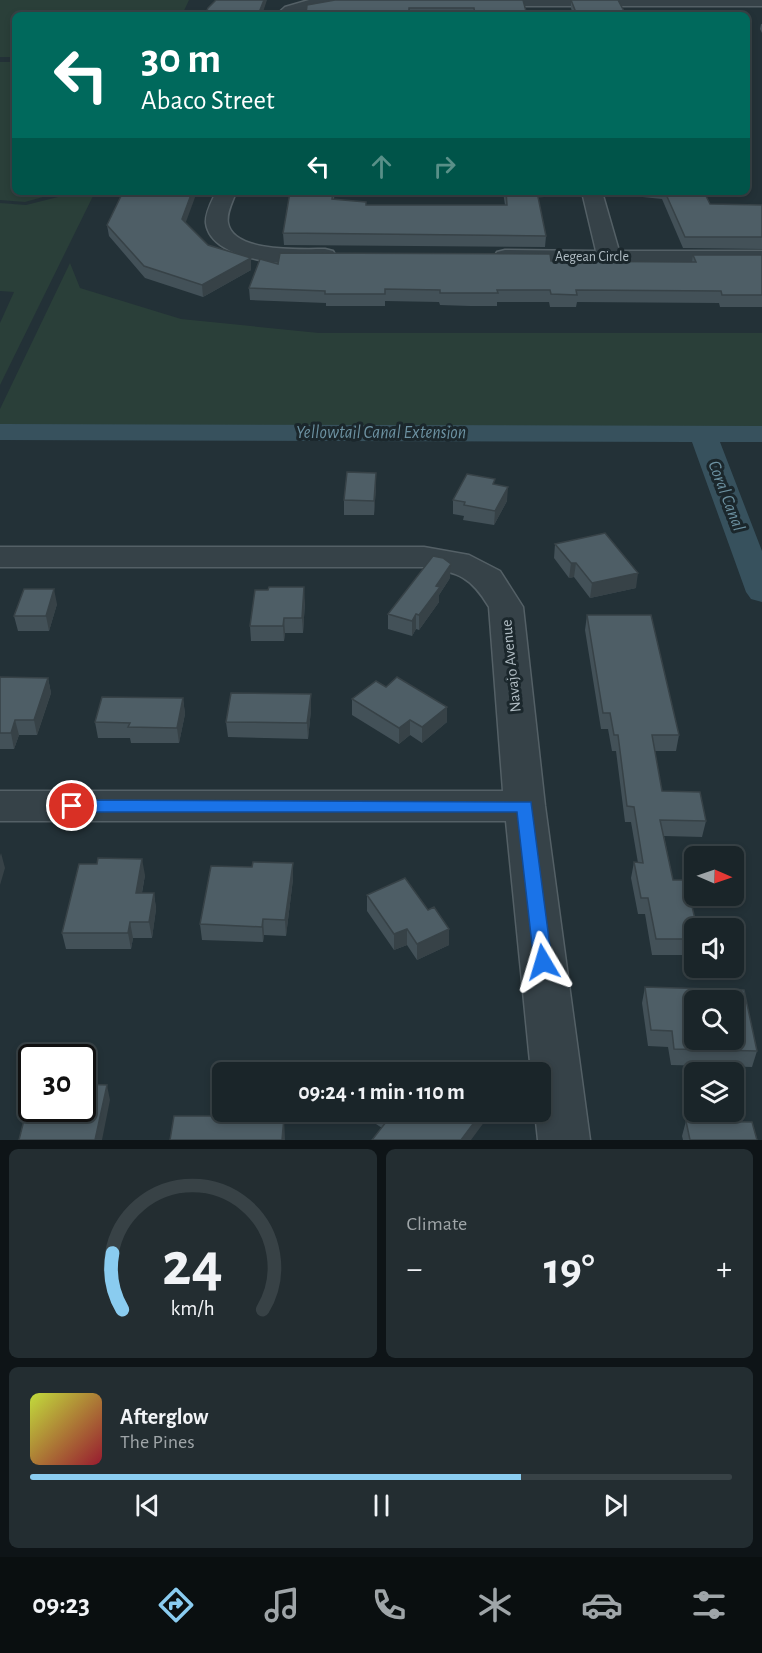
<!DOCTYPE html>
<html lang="en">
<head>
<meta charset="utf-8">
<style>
	body { margin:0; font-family:"Alegreya Sans",sans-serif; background:#232d31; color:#f1f3f6; height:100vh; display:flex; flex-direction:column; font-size:22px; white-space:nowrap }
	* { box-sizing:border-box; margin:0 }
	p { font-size:20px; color:#9fa5a8 }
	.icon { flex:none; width:33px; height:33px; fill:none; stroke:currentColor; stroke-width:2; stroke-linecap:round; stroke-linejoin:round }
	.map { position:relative; height:1140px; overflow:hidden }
	.side { display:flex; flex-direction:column; gap:9px; padding:9px; background:#0e1417; flex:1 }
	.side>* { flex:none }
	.guide { position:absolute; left:12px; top:12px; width:738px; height:183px; border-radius:9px; box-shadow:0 3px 9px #0003,0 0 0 2px #384246; background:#00695c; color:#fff; overflow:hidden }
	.needle { width:39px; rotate:92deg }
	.buttons { position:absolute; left:684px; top:846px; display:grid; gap:12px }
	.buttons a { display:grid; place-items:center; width:60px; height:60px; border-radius:9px; background:#1a2529; box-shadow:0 3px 9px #0003,0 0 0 2px #384246; font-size:30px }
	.speed { position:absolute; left:18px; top:1044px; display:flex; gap:12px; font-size:30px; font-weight:700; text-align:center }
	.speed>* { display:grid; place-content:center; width:78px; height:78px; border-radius:50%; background:#1a2529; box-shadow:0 3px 9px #0003,0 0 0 2px #384246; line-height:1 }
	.speed .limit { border:3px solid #111; border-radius:9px; background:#fff; color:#111 }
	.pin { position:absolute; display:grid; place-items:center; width:51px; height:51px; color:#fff; margin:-26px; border:3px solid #fff; border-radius:50%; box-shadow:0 2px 6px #0007 }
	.me { position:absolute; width:66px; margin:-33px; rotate:353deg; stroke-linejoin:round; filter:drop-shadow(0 0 4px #0008) }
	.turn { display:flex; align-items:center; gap:21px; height:126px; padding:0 30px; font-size:27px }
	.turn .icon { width:78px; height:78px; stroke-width:2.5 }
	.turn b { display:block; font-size:42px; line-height:51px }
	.lanes { display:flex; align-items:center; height:57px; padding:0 30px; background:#0003; justify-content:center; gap:30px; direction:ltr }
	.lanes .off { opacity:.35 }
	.big { font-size:45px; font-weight:600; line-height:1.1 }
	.side .card { flex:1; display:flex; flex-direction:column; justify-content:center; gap:9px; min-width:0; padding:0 21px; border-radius:9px; background:#232d31 }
	.side .dial { align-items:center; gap:0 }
	.dial svg { height:156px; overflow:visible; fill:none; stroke:#384246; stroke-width:7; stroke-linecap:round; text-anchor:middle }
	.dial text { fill:#f1f3f6; stroke:none }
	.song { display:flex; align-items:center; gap:18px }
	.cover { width:72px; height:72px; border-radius:9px; background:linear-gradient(135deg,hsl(70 70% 55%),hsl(350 70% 35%)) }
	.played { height:6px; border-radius:3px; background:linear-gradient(90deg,#8accf0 70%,#384246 70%) }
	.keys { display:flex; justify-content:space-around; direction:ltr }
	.heat { display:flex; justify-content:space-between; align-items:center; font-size:33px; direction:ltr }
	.side .tiles { flex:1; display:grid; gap:9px; grid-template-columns:1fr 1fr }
	.card:last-child { grid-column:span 2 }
	.trip { position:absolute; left:212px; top:1062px; width:339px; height:60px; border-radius:9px; background:#1a2529; box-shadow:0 3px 9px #0003,0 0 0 2px #384246; font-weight:600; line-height:60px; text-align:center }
	.menu { display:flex; height:96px; justify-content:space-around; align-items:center; background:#0a0f10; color:#9fa5a8 }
	.menu .icon { width:42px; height:42px }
	.menu .on { color:#8accf0 }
	.menu b { font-size:27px; color:#f1f3f6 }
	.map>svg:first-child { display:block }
</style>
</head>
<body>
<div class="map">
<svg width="762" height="1140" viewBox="0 0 762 1140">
	<rect width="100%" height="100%" fill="#233137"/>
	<path fill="#2a3f39" d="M0 0H189L182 15H15V57H0Z
		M0 62H15V192H52L50 195 25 202 0 200Z
		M61 192H95L0 385V323L14 292 0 291V203L26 205 58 197Z
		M70 263 80 288 181 319 319 333H762V438L0 437V409Z"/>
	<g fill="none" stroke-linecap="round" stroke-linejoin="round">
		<path fill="#37515d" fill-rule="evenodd" d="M0 424 762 426V442H720L762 551V602L751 599 746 592 692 442 0 440Z"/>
		<g stroke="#546066" stroke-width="3">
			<path id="minor" d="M309 0H373L374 1C366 9 348 5 337 6 316 7 296 15 276 15L285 7Z
				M473 0H762V6H479L474 5Z
				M216 192H236C233 201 226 213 228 223 233 253 302 249 325 249L333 251 336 256 333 261C303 268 211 264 206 223 205 213 212 201 216 192Z
				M582 192H602L619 251H762V265L497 262 494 257 497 252 505 250 596 251Z
				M0 547H424L469 555 500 571 523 607 545 806 590 1140H538L535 1112H540V1072H531L506 821H0V791H503L489 607C471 577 459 572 424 567H0Z"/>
		</g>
		<use href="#minor" fill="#364248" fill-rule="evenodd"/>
	</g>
	<path fill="#435158" d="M523 0 527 15H306Z
		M571 0 626 15H573L571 8Z
		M761 24H762V33L760 29Z
		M262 192H335L334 199 366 205H505L503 192H564L563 195 538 197 546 236 545 247 284 245 283 233 289 197H262Z
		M632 192H704L710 204 762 205V249L683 248 662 199 633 196Z
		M186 223 208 245 251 258V270L203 297 145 278 109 236 107 225Z
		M693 255H762V307H720L719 303 577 302 576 307H550L549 302H497V306H470L440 305 439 302 385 301V306H326V303L250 300 249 288 278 264 551 261 692 262Z
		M495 484 507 501 494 525 463 520 464 516 453 514V500Z
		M376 487 374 515H344V500Z
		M555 544 636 588 590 598 574 577 569 578 554 558Z
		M450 578 439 595V602L419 630 416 629 412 636 388 629V614Z
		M305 602 303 633H285L284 641H251L250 626Z
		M57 604 49 631H18L14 616Z
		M587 615 679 735 676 751H655L662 791 706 821 702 837 664 836 673 880 694 928V955H652L645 914H638L631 878 634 862 638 863 631 822H625L616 751H612L608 729H601L585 630Z
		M0 677 48 678 51 693 37 735H19L14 749H0Z
		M386 687 447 722 422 743 410 735 399 744 352 715V699Z
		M311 694V710L308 739 228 737 226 722Z
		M183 698 185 714 179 743H131L130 738H98L95 722Z
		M293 863V879L286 936 264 935 263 942 202 940 200 924 252 867Z
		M145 875 142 893H154L156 909 152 938H133L131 949H66L62 933Z
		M367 895 428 910 449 929V945L417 960 407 945 394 950 367 911Z
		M645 987 757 1051 752 1067 671 1065 668 1047 648 1046 642 1003Z
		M373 1112H486L485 1121 382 1128 373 1122Z
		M686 1121 757 1140H683L682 1136Z"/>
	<path fill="#374247" d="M264 0H267L262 15H258Z
		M192 192H197L183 230 182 219Z
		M535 192H564L563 195 535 198Z
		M251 258V270L203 297 202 285Z
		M376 473V487L374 515V501Z
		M508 487 507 501 494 525 495 511Z
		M571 563H576L574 577 569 578Z
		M451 564 450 578 439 595V602L419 630V615L436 586Z
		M638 573 636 588 590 598 592 583Z
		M304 587 305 602 303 633 302 618Z
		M54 589 57 604 49 631 46 616Z
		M416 614V629L412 636V621Z
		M284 618 285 633 284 641 283 626Z
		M48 678 51 693 37 735 34 720Z
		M311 694V710L308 739 307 723Z
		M183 698 185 714 179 743 177 728Z
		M447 707V722L422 743V727Z
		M15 720 19 735 14 749 11 733Z
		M410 720V735L399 744V728Z
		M1 853 5 868 0 885V856Z
		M142 859 145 875 139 908 136 893Z
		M293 863V879L286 936 285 920Z
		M154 893 156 909 152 938 149 922Z
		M263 919 264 935 263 942 262 927Z
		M130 922 133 938 131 949 128 933Z
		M407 929V945L394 950V934Z
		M449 929V945L417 960V944Z
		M107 1085 110 1100 102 1140H95Z
		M244 1112H247L245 1132 244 1117Z
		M482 1112H486L485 1121 471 1140H461Z
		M284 1117 285 1140H282Z"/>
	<path fill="#4e5e66" stroke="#374247" stroke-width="1.5" fill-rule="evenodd" d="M216 0H264L258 15H205L208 8Z
		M335 0H523L527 15H475L474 8H409V12L359 13V15H306L307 5Z
		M571 0H618L626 15H577Z
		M123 192H192L182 219 208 245 251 258 202 285 144 266 107 225Z
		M290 192H333L332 199 366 202V205H507L506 192H537L546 236 283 233Z
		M665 192H704L710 204 762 205V237H685Z
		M280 253 550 254 551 261 687 262H696L693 255H762V295H722L721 291 576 290 577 295 551 294 550 290H497L498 293H440V290L385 289V294H325V291L249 288 260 259 278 264Z
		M347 472 376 473 374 501 344 500Z
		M467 474 495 479 493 484 508 487 495 511 464 505 465 502 453 500Z
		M605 533 638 573 592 583 576 563H571L555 544Z
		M433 556 443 558 451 564 436 586 440 587 419 615 416 614 412 621 388 614Z
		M269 587H304L302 618H284L283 626H250L255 590H268Z
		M24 589H54L46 616H14Z
		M587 615H651L679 735H652L662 791 700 792 706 821 660 820 673 880H686L697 928H694V939H656L648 898H641L634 862 643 863 634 807 627 806 618 735H614L610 713H603Z
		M0 677 48 678 34 720H15L11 733H0Z
		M397 677 447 707 422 727 410 720 399 728 352 699 376 681 386 687Z
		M231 693 311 694 307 723 226 722Z
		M102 697 183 698 177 728 128 727 130 723 95 722Z
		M98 858 142 859 136 893H154L149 922H130L128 933H62L79 864H97Z
		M253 862 293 863 285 920 263 919 262 927 200 924 211 866 252 867Z
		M405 878 428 910 434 907 449 929 417 944 407 929 394 934 367 895Z
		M645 987 744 990 757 1051 674 1049 672 1031 651 1030ZM694 1000H734V1040H694Z
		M429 1068 437 1072H425Z
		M82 1084 107 1085 95 1140H19L27 1108H82Z
		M220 1095H222V1112H244V1117H284L282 1140H170L174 1116H218Z
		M381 1112H482L461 1140H372L390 1117Z
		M686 1121 752 1122 757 1140H690Z"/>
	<path fill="#1a73e8" stroke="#114b97" stroke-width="1.5" d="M72 800 531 802 552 962 550 968 543 970 536 968 534 962 517 812H72L63 806Z"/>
	<g text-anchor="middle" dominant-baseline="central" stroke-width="6" stroke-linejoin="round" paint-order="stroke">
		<g font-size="14" fill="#b1bdc4" stroke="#1b272c">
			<text x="592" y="257">Aegean Circle</text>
		</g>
		<g font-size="16" fill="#b1bdc4" stroke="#1b272c">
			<text transform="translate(511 666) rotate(-96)">Navajo Avenue</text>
		</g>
		<g font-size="18" font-style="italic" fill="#6c91a1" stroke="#1b272c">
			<text x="381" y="433">Yellowtail Canal Extension</text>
			<text transform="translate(726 496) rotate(69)">Coral Canal</text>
		</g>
	</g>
</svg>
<div class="buttons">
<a><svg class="needle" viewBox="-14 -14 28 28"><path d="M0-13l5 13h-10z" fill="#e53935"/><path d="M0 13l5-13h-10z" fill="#9fa5a8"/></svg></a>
<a><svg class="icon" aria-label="sound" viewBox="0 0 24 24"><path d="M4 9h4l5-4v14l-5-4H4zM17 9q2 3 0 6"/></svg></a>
<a><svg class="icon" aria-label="search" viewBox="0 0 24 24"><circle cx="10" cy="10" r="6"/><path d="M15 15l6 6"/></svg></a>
<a><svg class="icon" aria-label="layers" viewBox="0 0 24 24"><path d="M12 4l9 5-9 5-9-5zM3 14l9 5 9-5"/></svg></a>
</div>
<div class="speed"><div class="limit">30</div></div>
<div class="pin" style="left:72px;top:806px;background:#d93025"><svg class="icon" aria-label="arrive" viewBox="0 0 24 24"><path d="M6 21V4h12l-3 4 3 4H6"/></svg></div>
<svg class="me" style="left:543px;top:962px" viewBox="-20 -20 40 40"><path d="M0-17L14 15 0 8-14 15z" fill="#1a73e8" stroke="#fff" stroke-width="4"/></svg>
<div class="trip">09:24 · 1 min · 110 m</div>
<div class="guide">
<div class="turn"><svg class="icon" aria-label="left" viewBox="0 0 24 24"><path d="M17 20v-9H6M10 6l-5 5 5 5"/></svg><div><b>30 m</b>Abaco Street</div></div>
<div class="lanes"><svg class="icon" aria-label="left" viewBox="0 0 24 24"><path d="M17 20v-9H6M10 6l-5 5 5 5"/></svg><svg class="icon off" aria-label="ahead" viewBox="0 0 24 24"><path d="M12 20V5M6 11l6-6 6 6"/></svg><svg class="icon off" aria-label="right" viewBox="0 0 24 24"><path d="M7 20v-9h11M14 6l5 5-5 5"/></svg></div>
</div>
</div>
<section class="side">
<div class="tiles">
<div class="card dial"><svg viewBox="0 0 100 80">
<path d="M14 69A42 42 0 1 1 86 69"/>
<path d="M14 69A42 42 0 0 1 9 40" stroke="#8accf0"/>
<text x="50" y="56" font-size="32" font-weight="700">24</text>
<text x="50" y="72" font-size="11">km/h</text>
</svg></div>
<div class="card"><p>Climate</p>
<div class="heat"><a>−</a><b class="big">19°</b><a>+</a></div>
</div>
<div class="card">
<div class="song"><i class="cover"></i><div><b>Afterglow</b><p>The Pines</p></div></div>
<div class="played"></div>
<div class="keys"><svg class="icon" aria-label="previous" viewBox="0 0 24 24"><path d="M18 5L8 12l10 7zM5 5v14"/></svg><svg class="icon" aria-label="pause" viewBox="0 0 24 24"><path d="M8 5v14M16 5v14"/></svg><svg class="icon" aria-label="next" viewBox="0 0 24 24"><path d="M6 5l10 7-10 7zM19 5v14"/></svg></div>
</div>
</div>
</section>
<nav class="menu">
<b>09:23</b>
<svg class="icon on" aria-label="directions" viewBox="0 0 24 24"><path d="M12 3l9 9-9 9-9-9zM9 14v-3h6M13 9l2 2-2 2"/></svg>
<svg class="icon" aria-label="music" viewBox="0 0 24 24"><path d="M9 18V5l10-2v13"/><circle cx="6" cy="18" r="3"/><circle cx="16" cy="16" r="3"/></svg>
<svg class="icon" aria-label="phone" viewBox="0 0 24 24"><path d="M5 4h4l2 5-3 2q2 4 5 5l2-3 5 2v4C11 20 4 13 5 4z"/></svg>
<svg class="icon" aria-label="climate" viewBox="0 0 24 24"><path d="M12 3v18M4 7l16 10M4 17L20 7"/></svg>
<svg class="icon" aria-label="car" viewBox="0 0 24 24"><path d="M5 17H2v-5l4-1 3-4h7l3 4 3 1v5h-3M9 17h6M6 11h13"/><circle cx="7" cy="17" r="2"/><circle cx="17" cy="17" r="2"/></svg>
<svg class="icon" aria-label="filters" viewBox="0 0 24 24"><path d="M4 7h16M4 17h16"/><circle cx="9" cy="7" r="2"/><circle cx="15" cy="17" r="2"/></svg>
</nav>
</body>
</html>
